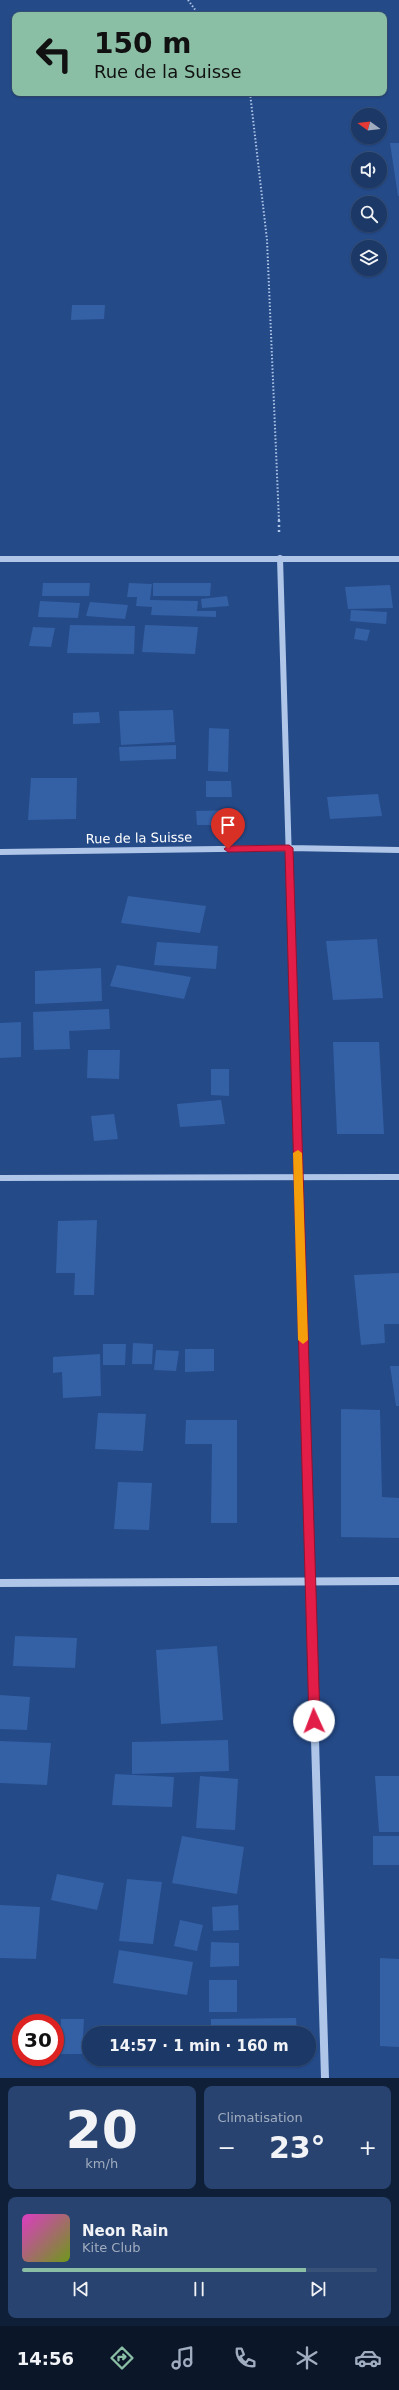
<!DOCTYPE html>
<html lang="fr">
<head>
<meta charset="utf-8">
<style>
	body { margin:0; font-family:"DejaVu Sans",sans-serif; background:#28436f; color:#f1f3f6; height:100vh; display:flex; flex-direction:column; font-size:15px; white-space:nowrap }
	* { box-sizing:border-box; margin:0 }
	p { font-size:13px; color:#a0acbf }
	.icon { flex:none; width:22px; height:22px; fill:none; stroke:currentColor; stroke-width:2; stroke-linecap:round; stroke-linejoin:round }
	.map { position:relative; height:2078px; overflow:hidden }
	.panel { display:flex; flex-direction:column; gap:8px; padding:8px; background:#0f1f38; flex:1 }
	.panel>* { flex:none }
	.guide { position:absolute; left:12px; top:12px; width:375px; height:84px; border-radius:8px; box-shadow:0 1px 3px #0004,0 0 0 1px #39527a; background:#8abfa5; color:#111; overflow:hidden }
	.needle { width:26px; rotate:285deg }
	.tools { position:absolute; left:351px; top:108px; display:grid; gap:8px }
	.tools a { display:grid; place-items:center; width:36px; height:36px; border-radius:50%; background:#1b3866; box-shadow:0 1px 3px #0004,0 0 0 1px #39527a; font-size:20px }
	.speed { position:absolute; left:12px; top:2014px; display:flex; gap:8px; font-size:20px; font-weight:700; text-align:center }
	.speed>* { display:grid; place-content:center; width:52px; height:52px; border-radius:50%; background:#1b3866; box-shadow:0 1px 3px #0004,0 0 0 1px #39527a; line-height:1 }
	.speed .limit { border:6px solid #d22; background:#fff; color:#111 }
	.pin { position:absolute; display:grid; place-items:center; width:34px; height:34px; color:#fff; margin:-41px -17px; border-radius:50% 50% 50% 0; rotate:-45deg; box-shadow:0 0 4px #0007 }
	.pin .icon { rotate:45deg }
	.me { position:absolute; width:44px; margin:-22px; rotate:358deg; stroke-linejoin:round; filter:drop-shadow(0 0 3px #0008) }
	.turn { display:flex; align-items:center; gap:14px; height:84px; padding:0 16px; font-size:18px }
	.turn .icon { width:52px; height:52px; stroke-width:2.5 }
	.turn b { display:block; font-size:28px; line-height:34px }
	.big { font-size:30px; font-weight:700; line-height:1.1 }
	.panel .tile { flex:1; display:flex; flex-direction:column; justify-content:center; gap:6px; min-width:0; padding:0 14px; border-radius:8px; background:#28436f }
	.panel .dial { align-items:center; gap:0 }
	.dial b { font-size:52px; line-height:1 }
	.song { display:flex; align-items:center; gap:12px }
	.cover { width:48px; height:48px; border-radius:6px; background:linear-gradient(135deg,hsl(310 70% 55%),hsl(80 70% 35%)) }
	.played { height:4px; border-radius:2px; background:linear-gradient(90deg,#8abfa5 80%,#39527a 80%) }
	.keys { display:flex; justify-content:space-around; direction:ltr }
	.heat { display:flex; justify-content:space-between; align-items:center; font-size:22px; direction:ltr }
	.panel .tiles { flex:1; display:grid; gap:8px; grid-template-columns:1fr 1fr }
	.tile:last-child { grid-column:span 2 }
	.trip { position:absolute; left:82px; top:2026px; width:234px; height:40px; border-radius:20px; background:#1b3866; box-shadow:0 1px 3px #0004,0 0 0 1px #39527a; font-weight:700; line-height:40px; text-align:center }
	.tabs { display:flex; height:64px; justify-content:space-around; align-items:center; background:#0b1629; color:#a0acbf }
	.tabs .icon { width:28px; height:28px }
	.tabs .active { color:#8abfa5 }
	.tabs b { font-size:18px; color:#f1f3f6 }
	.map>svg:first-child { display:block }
</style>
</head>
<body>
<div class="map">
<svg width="399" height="2078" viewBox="0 0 399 2078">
	<rect width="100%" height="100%" fill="#244a88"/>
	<path fill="#3460a5" d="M390 143H399V196H398Z
		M72 305H105L104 319 71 320Z
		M43 583H90L89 596H42Z
		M129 583 152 584 150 600 198 601 197 611H216V617L151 615 152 607 136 606 137 597H127Z
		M153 583H211L210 596H153Z
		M390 585 393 608 348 609 345 587Z
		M227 596 229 606 202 608 201 599Z
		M40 601 80 603 78 618 38 617Z
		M90 602 128 605 125 619 86 616Z
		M351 610 387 612 386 624 350 621Z
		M70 625 135 626 134 654 67 653Z
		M145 625 198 627 195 654 142 652Z
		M33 627 55 628 51 647 29 646Z
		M356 628 370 630 367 641 354 639Z
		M173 710 175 742 121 745 119 711Z
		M99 712 100 723 73 724V713Z
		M209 728 229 729 228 772 208 771Z
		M176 745V759L120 761 119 747Z
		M31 778H77L76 819 28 820Z
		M206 781H231L232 797H206Z
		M378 794 382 816 330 819 327 797Z
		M232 810V825H197L196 811Z
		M128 896 206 906 200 933 121 923Z
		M377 939 383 998 333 1000 326 941Z
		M157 942 218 946 216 969 154 965Z
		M117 965 191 977 184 999 110 986Z
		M101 968 102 1001 35 1004V971Z
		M109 1009 110 1029 69 1031 70 1049 34 1050 33 1012Z
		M21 1022V1057L0 1058V1023Z
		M333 1042H379L384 1134H337Z
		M88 1050H120L119 1079 87 1078Z
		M211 1069H229V1096L211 1095Z
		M221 1100 225 1124 180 1127 177 1104Z
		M114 1114 118 1139 94 1141 91 1116Z
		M97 1220 94 1295H74L75 1273H56L58 1221Z
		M399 1273V1324H384L385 1343 361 1345 354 1275Z
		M133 1343 153 1344 152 1364H132Z
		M103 1344H126L125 1365H103Z
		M185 1349H214V1371L185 1372Z
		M156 1350 179 1351 176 1371 154 1370Z
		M100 1354 101 1396 63 1398 62 1372 53 1373V1357Z
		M390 1366H399V1406H396Z
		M341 1409 380 1410 382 1497 399 1498V1538L341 1537Z
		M98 1413 146 1414 143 1451 95 1449Z
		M186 1420H237V1523H211L212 1444H185Z
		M118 1482 152 1483 149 1530 114 1529Z
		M15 1636 77 1638 75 1668 13 1666Z
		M217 1646 223 1720 161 1724 156 1650Z
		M0 1695 30 1697 27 1730 0 1729Z
		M228 1740 229 1771 132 1774V1742Z
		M0 1741 51 1743 47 1785 0 1783Z
		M115 1774 174 1777 172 1807 112 1805Z
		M200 1776 238 1779 235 1830 196 1828Z
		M375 1776H399V1832H379Z
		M182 1836 244 1847 237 1894 172 1883Z
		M373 1836H399V1865H373Z
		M57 1874 104 1883 97 1910 51 1900Z
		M127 1879 162 1882 153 1944 119 1941Z
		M0 1905 40 1907 36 1959 0 1958Z
		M238 1905 239 1930 213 1931 212 1907Z
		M180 1920 203 1925 197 1951 174 1946Z
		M211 1942 239 1943V1966L210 1967Z
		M119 1950 193 1962 187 1995 113 1983Z
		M380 1958 399 1959V2047L380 2046Z
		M209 1980H237V2012H209Z
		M25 2018H53V2023H25Z
		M296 2018 297 2033H211V2019Z
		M61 2019H84L82 2054H59Z"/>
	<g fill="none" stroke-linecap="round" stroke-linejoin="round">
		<path stroke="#afc6e9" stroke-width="2" stroke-dasharray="1.5 2" stroke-linecap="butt" d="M188 0 199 15
			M250 93 267 240 279 521"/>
		<path stroke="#afc6e9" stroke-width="2.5" stroke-dasharray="2 3" stroke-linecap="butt" d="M279 520V532"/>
		<path stroke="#afc6e9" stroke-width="6" d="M280 558 299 1198
			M0 559H399
			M0 852 289 848 399 850
			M0 1178 399 1177"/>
		<path stroke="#afc6e9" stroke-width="8" d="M299 1197 325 2078
			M0 1583 399 1581"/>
	</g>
	<path fill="#e11d48" stroke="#92132f" d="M289 845 293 848 320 1721 314 1726 309 1721 285 851 228 852 224 849 228 846Z"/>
	<path fill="#f59e0b" d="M298 1150 302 1153 308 1340 303 1344 298 1340 293 1153Z"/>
	<g text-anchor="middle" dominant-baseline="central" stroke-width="4" stroke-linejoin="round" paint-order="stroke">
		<g font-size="13" fill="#fff" stroke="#244a88">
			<text transform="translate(139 838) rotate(-1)">Rue de la Suisse</text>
		</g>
	</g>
</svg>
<div class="tools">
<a><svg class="needle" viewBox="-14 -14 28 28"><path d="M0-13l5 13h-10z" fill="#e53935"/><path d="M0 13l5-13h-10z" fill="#a0acbf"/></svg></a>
<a><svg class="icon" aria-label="sound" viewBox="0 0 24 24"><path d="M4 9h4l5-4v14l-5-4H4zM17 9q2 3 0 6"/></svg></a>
<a><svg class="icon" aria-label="search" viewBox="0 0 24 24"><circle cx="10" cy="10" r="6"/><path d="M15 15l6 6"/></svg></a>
<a><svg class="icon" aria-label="layers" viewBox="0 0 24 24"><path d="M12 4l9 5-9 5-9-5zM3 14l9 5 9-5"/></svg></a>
</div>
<div class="speed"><div class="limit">30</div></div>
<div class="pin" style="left:228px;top:849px;background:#d93025"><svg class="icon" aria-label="arrive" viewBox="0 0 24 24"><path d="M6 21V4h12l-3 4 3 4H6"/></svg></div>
<svg class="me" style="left:314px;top:1721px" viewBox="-20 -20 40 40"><circle r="19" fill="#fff"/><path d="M0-13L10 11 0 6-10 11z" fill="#e11d48"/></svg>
<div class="trip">14:57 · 1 min · 160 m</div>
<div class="guide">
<div class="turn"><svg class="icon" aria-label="left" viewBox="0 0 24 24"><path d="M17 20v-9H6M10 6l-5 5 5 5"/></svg><div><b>150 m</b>Rue de la Suisse</div></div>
</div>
</div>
<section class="panel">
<div class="tiles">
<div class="tile dial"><b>20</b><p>km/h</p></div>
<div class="tile"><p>Climatisation</p>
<div class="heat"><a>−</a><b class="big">23°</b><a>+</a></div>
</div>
<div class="tile">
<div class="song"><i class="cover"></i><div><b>Neon Rain</b><p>Kite Club</p></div></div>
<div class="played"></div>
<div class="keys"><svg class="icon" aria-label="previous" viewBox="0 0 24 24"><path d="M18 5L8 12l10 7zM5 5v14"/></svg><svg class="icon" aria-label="pause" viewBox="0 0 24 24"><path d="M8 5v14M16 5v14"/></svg><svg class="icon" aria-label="next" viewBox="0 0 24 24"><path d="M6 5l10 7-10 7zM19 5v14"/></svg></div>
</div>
</div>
</section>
<nav class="tabs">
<b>14:56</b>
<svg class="icon active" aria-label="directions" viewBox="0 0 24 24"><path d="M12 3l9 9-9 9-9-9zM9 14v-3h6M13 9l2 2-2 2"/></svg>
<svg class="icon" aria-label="music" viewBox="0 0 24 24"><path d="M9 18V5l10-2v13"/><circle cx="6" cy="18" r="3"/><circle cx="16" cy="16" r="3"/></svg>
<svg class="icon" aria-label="phone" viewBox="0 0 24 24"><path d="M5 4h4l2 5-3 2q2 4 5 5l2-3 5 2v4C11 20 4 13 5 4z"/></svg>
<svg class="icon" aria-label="climate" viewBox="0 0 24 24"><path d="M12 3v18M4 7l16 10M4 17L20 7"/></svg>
<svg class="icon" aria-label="car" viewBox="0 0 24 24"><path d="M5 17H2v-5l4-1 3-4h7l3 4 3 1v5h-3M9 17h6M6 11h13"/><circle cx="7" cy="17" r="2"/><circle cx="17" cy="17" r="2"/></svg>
</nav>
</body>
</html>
